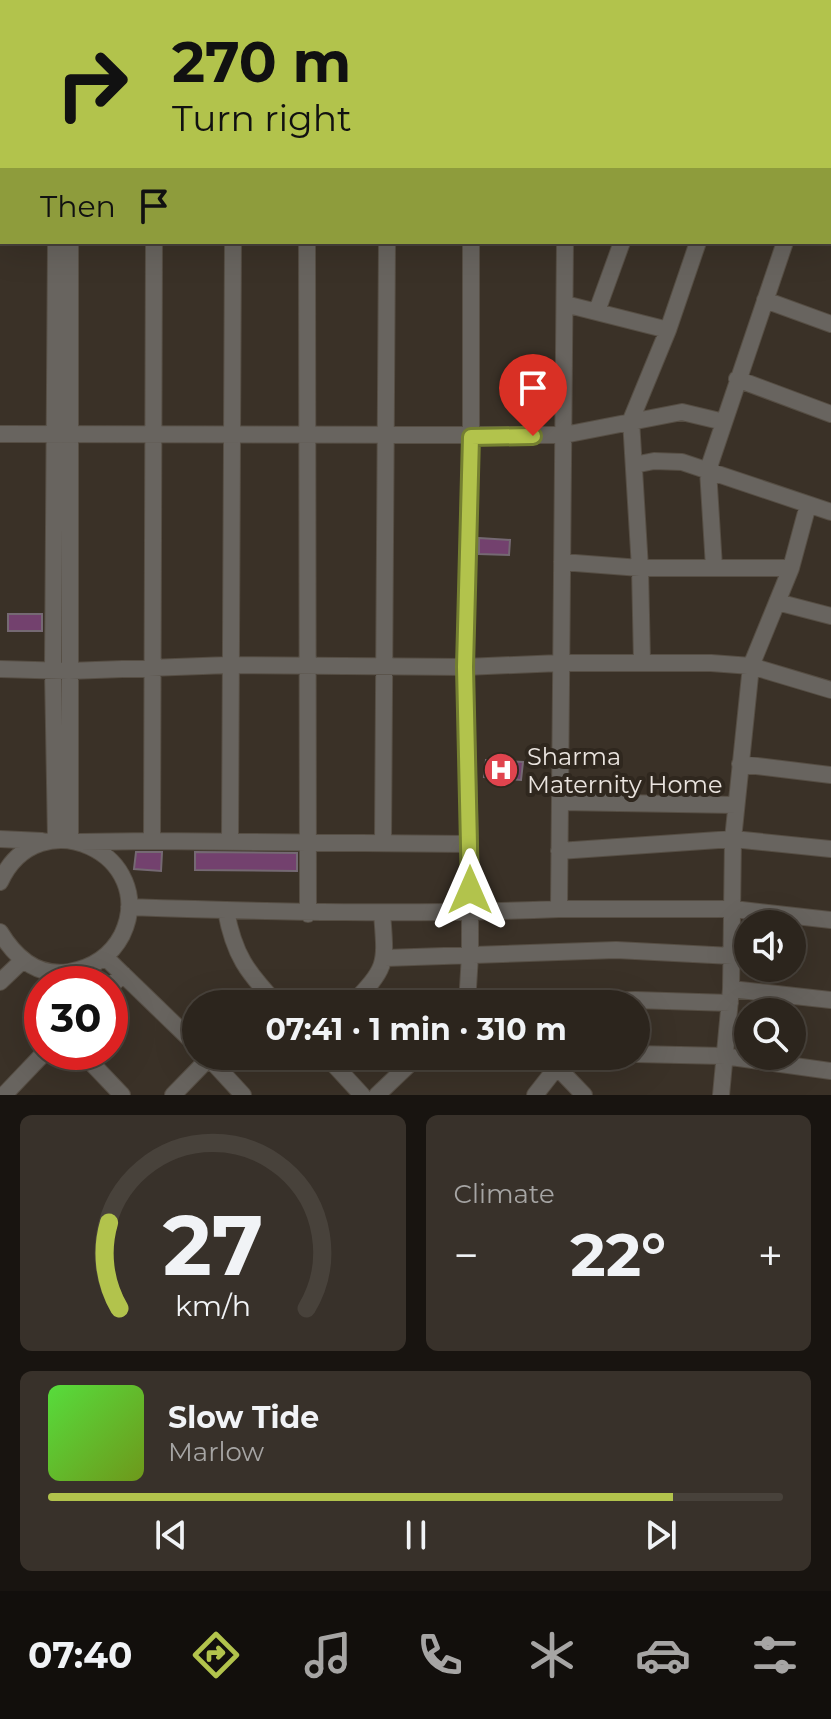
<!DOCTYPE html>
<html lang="en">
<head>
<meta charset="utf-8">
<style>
	body { margin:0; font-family:Montserrat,sans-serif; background:#38312a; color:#f1f3f6; height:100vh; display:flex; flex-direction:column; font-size:30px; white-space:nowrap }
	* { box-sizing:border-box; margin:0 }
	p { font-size:26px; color:#a6a5a4 }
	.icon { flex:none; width:44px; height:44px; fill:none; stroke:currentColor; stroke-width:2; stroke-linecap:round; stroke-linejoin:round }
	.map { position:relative; height:1095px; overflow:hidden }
	.side { display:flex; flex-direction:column; gap:20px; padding:20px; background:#181410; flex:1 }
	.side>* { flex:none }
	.hud { position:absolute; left:0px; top:0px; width:832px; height:244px; box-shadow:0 8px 32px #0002,0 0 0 2px #48423b; background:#b2c34c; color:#111; overflow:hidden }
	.buttons { position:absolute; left:734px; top:910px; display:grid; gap:16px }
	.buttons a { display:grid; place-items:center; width:72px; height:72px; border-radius:50%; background:#2c251d; box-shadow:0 8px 32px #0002,0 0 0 2px #48423b; font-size:40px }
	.speed { position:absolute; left:24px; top:966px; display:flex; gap:16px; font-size:40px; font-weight:700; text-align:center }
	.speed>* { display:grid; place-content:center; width:104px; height:104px; border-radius:50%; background:#2c251d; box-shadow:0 8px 32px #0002,0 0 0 2px #48423b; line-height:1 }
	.speed .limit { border:12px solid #d22; background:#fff; color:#111 }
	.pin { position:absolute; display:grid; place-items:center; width:68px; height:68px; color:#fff; margin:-82px -34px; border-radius:50% 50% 50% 0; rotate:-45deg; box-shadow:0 0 8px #0007 }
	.pin .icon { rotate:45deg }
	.me { position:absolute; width:88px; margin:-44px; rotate:0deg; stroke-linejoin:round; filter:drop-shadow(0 0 6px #0008) }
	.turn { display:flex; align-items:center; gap:28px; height:168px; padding:0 40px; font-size:36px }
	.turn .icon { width:104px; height:104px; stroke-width:2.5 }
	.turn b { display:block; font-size:56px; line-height:68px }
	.then { display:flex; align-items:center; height:76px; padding:0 40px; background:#0003; gap:16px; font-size:30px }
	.big { font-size:60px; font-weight:700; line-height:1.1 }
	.side .card { flex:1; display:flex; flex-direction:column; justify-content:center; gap:12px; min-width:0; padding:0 28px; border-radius:12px; background:#38312a }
	.side .dial { align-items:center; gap:0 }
	.dial svg { height:208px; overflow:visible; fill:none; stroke:#48423b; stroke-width:7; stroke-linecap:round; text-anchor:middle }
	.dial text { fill:#f1f3f6; stroke:none }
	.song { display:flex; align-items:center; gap:24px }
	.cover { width:96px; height:96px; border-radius:12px; background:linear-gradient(135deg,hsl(110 70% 55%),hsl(80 70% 35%)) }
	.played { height:8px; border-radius:4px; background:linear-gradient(90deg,#b2c34c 85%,#48423b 85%) }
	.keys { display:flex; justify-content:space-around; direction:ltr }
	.heat { display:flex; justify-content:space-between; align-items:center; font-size:44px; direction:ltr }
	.side .tiles { flex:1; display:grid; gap:20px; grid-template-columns:1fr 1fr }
	.card:last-child { grid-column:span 2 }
	.trip { position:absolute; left:182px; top:990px; width:468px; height:80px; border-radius:40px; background:#2c251d; box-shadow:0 8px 32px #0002,0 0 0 2px #48423b; font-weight:700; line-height:80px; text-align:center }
	.tab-bar { display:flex; height:128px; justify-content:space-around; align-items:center; background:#120f0c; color:#a6a5a4 }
	.tab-bar .icon { width:56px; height:56px }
	.tab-bar .active { color:#b2c34c }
	.tab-bar b { font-size:36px; color:#f1f3f6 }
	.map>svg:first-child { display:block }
</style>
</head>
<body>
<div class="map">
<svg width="831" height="1095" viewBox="0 0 831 1095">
	<rect width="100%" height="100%" fill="#3a3127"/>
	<path fill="#73416e" stroke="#756973" stroke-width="2" d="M479 538 510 540 509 555 479 554Z
		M8 614H42V631H8Z
		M486 760 523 762 521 780 484 777Z
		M136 852H162L161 871 134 869Z
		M195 852 297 853V871L195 870Z"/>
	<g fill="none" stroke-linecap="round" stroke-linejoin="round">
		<g stroke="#564e44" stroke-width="18">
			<path id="minor" d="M58 2V0
				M72 2V0
				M156 2V0
				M233 2V0
				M311 2 312 0
				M388 2V0
				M472 2V0
				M565 2V0
				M635 2V0
				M704 2 705 0
				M779 2 780 0
				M830 113 831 111
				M0 167H2
				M56 242 53 670 56 839
				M307 242 308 914
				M765 300 831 324
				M565 304 668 330
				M597 311 622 242
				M737 379 831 414
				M0 434 564 435 682 412 724 422
				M634 465 654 461 682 462 831 512
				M562 562 640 568H791
				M714 567 708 470 785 242
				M777 602 831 616
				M642 662 640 568 631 420 668 330 698 242
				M0 669 69 671 229 665 465 667 560 663H711L751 666 831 690
				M740 764 831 775
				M560 802 736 805
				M0 839 42 841
				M70 840V242
				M152 841 470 844
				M80 842 152 841 154 242
				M230 842 233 242
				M383 843 387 242
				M559 851 733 839 831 849
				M0 882C39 797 160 855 122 935 111 956 92 968 69 972 37 977 15 957 0 932
				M129 907C272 912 415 915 559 909L565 242
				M559 909H733L831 920
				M226 911C234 955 247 972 277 1004
				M105 957 196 1045
				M385 958 616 950 732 956
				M0 982 22 961
				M110 987 123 974
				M731 989 831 1000
				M352 1004C388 966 386 965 382 913
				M467 1004 470 955V844L465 667 471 437V242
				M523 1004 635 1000 730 1003
				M81 1052 122 1095
				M636 1054 724 1056 831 1071
				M207 1056 243 1095
				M326 1056 362 1095
				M557 1067 584 1095
				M4 1095 45 1052
				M173 1095 211 1056
				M377 1095 418 1056
				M535 1095 557 1067 560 1056
				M721 1095 731 989 733 839 751 666 791 568 808 505"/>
		</g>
		<use href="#minor" stroke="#68645f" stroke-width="16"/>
	</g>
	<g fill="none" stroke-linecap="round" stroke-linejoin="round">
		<g stroke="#747f31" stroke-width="20">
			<path id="route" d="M470 890 465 667 471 437 533 436"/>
		</g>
		<use href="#route" stroke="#b2c34c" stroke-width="14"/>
	</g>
	<defs>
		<g id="hospital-disc" transform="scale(1.8)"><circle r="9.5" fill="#e0444e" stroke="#2f271e"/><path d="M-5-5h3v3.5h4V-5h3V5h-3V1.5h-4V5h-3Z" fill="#fff"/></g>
	</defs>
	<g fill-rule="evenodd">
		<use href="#hospital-disc" x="501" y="770"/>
	</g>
	<g text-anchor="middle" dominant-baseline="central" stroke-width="8" stroke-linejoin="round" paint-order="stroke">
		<g font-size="24" fill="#eae4df" stroke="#2f271e" text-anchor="start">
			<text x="527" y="756">Sharma<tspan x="527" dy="28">Maternity Home</tspan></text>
		</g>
	</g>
</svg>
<div class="buttons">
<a><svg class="icon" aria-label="sound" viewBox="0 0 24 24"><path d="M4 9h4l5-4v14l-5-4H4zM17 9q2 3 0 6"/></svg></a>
<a><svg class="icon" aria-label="search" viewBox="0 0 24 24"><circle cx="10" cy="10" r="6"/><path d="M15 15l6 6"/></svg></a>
</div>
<div class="speed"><div class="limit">30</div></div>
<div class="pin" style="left:533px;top:436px;background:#d93025"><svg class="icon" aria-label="arrive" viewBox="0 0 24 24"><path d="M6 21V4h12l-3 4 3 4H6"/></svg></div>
<svg class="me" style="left:470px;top:890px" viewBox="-20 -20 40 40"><path d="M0-17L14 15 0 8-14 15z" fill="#b2c34c" stroke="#fff" stroke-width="4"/></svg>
<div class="trip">07:41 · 1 min · 310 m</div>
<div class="hud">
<div class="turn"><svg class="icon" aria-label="right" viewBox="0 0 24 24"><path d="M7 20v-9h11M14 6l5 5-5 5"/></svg><div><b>270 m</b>Turn right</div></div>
<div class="then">Then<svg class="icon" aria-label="arrive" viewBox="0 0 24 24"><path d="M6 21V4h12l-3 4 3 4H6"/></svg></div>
</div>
</div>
<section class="side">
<div class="tiles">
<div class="card dial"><svg viewBox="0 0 100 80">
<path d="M14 69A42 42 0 1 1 86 69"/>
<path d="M14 69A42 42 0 0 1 10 36" stroke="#b2c34c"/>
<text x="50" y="56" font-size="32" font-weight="700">27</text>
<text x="50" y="72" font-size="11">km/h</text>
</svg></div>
<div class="card"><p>Climate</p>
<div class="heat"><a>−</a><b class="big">22°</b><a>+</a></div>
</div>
<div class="card">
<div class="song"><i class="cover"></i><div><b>Slow Tide</b><p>Marlow</p></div></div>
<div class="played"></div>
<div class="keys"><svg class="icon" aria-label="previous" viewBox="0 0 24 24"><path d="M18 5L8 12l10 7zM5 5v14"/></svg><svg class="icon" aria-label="pause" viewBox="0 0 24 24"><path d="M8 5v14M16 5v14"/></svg><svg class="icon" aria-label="next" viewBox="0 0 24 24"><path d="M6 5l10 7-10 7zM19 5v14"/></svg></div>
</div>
</div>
</section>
<nav class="tab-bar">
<b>07:40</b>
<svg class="icon active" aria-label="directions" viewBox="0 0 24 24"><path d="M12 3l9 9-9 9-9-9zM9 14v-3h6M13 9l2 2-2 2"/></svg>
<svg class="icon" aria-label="music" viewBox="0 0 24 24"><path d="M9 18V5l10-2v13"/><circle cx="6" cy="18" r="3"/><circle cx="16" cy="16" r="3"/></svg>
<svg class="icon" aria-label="phone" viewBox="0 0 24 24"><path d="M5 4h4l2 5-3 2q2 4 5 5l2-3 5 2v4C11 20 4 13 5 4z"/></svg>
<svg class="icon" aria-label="climate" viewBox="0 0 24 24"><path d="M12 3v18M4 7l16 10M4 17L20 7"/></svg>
<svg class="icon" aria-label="car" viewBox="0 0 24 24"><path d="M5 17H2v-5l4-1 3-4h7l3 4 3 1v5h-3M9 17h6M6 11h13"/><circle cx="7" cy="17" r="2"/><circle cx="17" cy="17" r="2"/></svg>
<svg class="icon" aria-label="filters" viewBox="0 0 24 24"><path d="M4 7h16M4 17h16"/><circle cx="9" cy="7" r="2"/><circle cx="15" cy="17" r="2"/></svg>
</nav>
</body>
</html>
